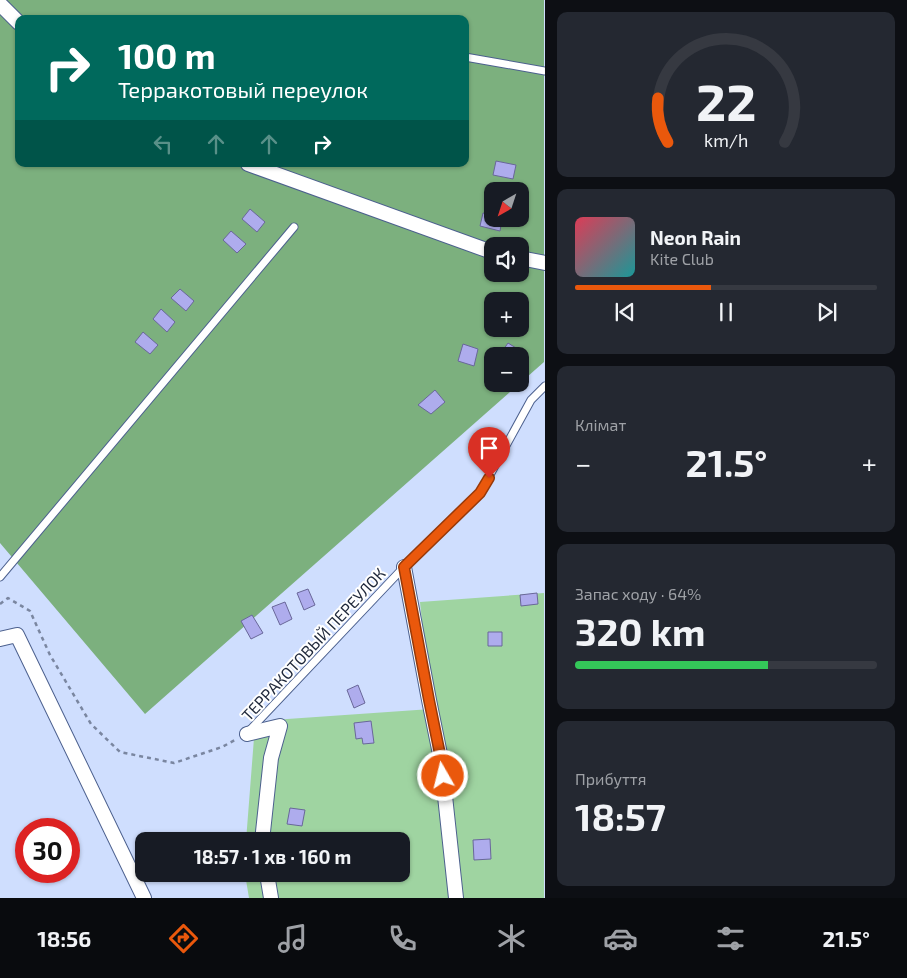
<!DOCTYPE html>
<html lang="uk">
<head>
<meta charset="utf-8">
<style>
	body { margin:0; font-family:"Exo 2",sans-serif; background:#242831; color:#f1f3f6; height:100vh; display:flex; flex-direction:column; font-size:19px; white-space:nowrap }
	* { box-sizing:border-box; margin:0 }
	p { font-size:16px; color:#9ea1a6 }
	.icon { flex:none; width:28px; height:28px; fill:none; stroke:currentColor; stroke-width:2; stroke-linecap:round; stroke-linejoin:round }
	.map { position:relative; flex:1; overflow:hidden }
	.details { display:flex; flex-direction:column; gap:12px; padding:12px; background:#0d0f14; width:362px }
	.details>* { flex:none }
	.hud { position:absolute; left:15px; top:15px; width:454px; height:152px; border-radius:10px; box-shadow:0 1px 4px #0004; background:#00695c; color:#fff; overflow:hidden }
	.needle { width:32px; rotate:219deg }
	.buttons { position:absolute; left:484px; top:182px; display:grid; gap:10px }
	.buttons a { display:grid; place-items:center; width:45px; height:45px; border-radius:10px; background:#171b24; box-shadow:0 1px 4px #0004; font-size:25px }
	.speed { position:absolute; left:15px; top:818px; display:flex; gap:10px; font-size:25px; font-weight:700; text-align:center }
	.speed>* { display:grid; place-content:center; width:65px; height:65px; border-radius:50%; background:#171b24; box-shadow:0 1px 4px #0004; line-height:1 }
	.speed .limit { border:8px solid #d22; background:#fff; color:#111 }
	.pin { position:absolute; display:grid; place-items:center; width:42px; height:42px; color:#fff; margin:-51px -21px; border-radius:50% 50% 50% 0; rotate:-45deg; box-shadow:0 0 5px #0007 }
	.pin .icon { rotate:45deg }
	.me { position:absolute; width:55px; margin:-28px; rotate:352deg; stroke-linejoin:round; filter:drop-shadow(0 0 4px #0008) }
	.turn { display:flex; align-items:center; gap:18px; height:105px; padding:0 20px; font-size:22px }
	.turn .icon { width:65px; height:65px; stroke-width:2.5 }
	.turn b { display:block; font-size:35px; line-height:42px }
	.lanes { display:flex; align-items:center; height:48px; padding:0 20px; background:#0003; justify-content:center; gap:25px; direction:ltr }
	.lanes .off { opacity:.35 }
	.big { font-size:38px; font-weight:700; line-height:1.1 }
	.details .card { flex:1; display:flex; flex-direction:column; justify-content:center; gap:8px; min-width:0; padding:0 18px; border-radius:10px; background:#242831 }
	.details .dial { align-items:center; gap:0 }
	.dial svg { height:130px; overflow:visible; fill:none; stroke:#363941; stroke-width:7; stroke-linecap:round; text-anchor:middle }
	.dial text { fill:#f1f3f6; stroke:none }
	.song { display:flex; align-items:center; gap:15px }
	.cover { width:60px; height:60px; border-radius:8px; background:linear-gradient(135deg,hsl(350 70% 55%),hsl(180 70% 35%)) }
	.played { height:5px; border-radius:2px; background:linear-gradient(90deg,#ea580c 45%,#363941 45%) }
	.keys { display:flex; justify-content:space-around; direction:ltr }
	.heat { display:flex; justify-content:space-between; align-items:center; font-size:28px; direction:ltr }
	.charge { height:8px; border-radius:4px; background:linear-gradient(90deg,#34c759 64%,#363941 0) }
	.trip { position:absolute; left:135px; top:832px; width:275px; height:50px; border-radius:10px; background:#171b24; box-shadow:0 1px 4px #0004; font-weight:700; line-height:50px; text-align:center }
	.tab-bar { display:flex; height:80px; justify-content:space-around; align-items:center; background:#090b0e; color:#9ea1a6 }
	.tab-bar .icon { width:35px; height:35px }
	.tab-bar .selected { color:#ea580c }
	.tab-bar b { font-size:22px; color:#f1f3f6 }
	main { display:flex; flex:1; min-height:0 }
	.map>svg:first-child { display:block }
</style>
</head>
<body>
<main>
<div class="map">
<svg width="545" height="898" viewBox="0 0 545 898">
	<rect width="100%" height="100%" fill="#cfdefe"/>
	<path fill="#9fd4a1" d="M544 593V898H249L245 874H401V841H246L254 738 273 720 431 709 420 602Z"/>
	<path fill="#7cb07e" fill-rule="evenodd" d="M0 0H544V362L145 714 0 543ZM19 19H465V164H19ZM492 191H520V219H492ZM492 246H520V274H492ZM492 301H520V329H492ZM492 356H520V384H492Z"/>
	<path fill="#aeaced" stroke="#696799" d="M496 161 516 165 513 179 493 175Z
		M488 187 508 191H492V202L485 200Z
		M250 209 265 222 257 232 242 219Z
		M483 213 492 215V219H502L500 231 480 226Z
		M231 231 246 244 237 253 223 240Z
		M180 289 194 301 186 311 171 298Z
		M161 309 175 322 167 332 153 319Z
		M143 332 158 345 150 354 135 342Z
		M508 343 521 351 517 356H499Z
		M463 344 478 349 474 366 458 361Z
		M435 390 445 402 431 414 418 405Z
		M308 589 315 605 304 610 297 593Z
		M537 593 538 604 521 606 520 595Z
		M285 602 292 619 280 625 272 607Z
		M252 615 263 633 251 639 241 621Z
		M488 632H502V646H488Z
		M358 685 365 703 354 708 347 690Z
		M371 721 374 743 363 744 362 738 356 739 354 723Z
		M290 808 305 810 302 826 287 824Z
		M490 839 491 859 474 860 473 840Z
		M401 867H402L403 881H388L387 874H401Z"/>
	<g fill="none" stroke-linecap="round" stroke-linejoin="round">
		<g stroke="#4c608e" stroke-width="9">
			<path id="service" d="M465 57 545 71
				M0 577 294 227
				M249 731 404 567 480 493 531 400 545 386"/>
		</g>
		<g stroke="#4c608e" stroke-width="16">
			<path id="minor" d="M0 4 19 23
				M248 164 492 252
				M520 258 545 263
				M404 567 429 700 441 759 456 898
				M0 639 17 635 144 898
				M247 734 280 726 271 758 262 841
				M267 874 271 898"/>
		</g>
		<path stroke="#7a86a0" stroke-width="2.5" stroke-dasharray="4 4" stroke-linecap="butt" d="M0 604 8 598 30 611 50 655 91 724 120 752 174 763 222 747 235 740"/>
		<use href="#service" stroke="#fff" stroke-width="7"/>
		<use href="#minor" stroke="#fff" stroke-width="14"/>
	</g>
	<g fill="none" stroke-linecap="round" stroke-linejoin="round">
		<g stroke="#983908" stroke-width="12">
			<path id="route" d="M443 776 441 759 429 700 404 567 480 493 489 478"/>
		</g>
		<use href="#route" stroke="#ea580c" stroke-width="9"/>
	</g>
	<g text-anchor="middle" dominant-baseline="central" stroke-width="4" stroke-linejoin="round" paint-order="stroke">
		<g font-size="16" fill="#1e273a" stroke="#fff">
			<text transform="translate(313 644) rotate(-47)">ТЕРРАКОТОВЫЙ ПЕРЕУЛОК</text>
		</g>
	</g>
</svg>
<div class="buttons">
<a><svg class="needle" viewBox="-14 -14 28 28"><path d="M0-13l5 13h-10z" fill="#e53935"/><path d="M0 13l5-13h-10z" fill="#9ea1a6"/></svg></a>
<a><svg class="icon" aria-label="sound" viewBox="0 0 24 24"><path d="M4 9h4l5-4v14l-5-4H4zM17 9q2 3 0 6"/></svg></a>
<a>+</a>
<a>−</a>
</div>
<div class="speed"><div class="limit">30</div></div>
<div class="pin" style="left:489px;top:478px;background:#d93025"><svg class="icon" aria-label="arrive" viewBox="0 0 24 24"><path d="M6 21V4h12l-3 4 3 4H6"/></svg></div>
<svg class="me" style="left:443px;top:776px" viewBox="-20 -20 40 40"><circle r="17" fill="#ea580c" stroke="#fff" stroke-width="3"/><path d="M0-11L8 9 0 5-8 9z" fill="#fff"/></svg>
<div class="trip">18:57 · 1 хв · 160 m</div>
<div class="hud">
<div class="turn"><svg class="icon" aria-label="right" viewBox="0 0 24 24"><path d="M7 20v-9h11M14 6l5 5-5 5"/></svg><div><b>100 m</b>Терракотовый переулок</div></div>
<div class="lanes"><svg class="icon off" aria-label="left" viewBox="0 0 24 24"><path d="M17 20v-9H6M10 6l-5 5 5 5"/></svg><svg class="icon off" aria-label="ahead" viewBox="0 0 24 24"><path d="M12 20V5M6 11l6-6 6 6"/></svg><svg class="icon off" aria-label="ahead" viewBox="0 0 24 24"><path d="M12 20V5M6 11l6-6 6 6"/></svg><svg class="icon" aria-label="right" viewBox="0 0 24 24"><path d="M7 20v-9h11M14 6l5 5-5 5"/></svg></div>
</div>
</div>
<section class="details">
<div class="card dial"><svg viewBox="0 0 100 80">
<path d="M14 69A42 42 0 1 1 86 69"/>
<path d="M14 69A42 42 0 0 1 8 42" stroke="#ea580c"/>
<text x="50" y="56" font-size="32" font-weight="700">22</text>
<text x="50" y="72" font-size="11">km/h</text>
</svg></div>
<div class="card">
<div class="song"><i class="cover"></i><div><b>Neon Rain</b><p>Kite Club</p></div></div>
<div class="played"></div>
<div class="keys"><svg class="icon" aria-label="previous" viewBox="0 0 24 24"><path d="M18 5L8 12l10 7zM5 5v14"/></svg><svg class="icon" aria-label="pause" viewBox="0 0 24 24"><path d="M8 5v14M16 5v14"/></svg><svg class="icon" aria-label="next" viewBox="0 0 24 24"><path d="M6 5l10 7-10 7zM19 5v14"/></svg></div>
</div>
<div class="card"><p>Клімат</p>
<div class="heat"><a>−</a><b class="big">21.5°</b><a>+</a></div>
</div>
<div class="card"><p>Запас ходу · 64%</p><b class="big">320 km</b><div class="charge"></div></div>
<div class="card"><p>Прибуття</p><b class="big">18:57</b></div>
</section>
</main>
<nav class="tab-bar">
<b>18:56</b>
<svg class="icon selected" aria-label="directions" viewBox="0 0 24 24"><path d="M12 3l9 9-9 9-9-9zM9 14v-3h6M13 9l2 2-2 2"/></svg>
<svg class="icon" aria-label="music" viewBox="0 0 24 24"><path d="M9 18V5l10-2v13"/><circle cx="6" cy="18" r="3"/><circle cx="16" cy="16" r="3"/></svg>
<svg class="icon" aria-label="phone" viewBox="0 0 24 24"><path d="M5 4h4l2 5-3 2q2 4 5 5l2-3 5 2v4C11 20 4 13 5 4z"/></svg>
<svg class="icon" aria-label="climate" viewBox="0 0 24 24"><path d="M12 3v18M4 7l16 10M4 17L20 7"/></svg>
<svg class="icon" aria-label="car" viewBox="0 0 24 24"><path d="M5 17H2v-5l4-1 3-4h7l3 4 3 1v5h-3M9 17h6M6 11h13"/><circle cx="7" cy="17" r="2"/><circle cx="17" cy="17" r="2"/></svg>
<svg class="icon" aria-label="filters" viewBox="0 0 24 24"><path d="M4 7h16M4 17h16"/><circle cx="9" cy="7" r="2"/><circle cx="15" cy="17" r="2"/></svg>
<b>21.5°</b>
</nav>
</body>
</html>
